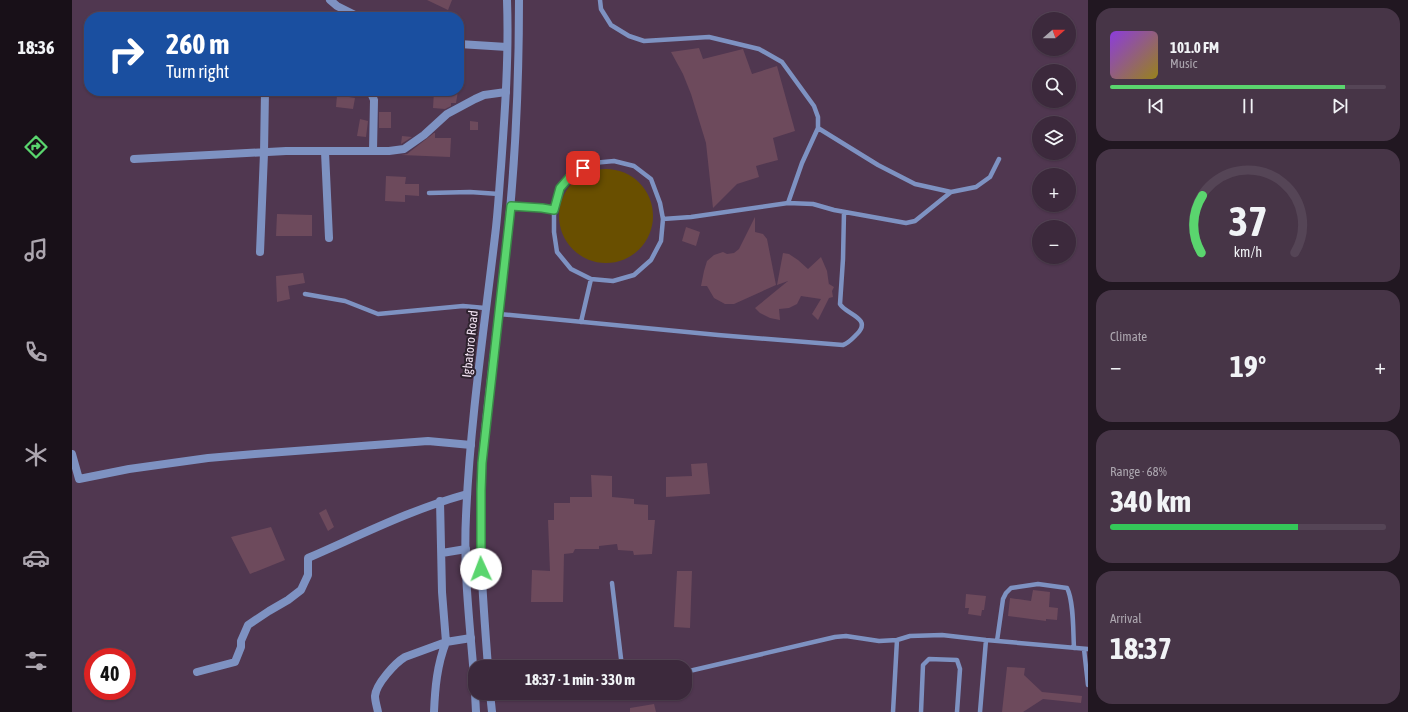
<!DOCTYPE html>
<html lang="en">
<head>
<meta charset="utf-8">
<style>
	body { margin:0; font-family:"Asap Condensed",sans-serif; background:#473547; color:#f1f3f6; height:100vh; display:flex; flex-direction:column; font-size:15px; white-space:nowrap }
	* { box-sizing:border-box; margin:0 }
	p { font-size:13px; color:#aca6af }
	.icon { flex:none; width:22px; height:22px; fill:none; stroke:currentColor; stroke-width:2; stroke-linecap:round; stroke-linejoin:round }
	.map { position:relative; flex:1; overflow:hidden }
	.drawer { display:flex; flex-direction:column; gap:8px; padding:8px; background:#211721; width:320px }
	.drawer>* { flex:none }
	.hud { position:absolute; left:12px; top:12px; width:380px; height:84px; border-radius:16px; box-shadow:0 1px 3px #0004,0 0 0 1px #554556; background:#1a4fa0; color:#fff; overflow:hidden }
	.needle { width:26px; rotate:70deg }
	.controls { position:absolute; left:960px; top:12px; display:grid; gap:8px }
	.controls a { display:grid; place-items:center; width:44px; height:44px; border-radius:50%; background:#3c293c; box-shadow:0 1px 3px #0004,0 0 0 1px #554556; font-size:20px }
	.speed { position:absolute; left:12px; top:648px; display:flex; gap:8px; font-size:20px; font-weight:700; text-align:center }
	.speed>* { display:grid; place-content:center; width:52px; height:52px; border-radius:50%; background:#3c293c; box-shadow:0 1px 3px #0004,0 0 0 1px #554556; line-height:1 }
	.speed .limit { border:6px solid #d22; background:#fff; color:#111 }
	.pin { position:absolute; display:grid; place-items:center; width:34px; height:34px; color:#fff; margin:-17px; border-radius:8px; box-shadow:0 2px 6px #0006 }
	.me { position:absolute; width:44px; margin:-22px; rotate:358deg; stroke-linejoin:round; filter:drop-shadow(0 0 3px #0008) }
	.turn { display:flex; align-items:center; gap:14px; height:84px; padding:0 16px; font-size:18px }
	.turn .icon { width:52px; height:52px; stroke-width:2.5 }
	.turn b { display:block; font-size:28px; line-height:34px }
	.big { font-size:30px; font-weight:700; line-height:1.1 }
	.drawer .widget { flex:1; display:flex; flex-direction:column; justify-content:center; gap:6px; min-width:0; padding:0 14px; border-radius:16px; background:#473547 }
	.drawer .dial { align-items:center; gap:0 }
	.dial svg { height:104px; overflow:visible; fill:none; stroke:#554556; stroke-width:7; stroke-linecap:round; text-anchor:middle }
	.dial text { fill:#f1f3f6; stroke:none }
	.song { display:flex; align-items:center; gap:12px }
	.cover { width:48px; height:48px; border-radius:6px; background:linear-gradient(135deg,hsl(270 70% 55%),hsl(50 70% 35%)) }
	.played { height:4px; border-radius:2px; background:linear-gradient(90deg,#5ad56e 85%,#554556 85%) }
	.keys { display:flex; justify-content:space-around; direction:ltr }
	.heat { display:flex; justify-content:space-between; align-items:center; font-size:22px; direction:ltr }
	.charge { height:6px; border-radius:3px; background:linear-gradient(90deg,#34c759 68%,#554556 0) }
	.trip { position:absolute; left:396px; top:660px; width:224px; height:40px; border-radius:16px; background:#3c293c; box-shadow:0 1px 3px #0004,0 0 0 1px #554556; font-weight:700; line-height:40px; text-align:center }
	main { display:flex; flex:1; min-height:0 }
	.tabs { display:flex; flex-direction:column; width:72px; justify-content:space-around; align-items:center; background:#181018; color:#aca6af }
	.tabs .icon { width:28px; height:28px }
	.tabs .active { color:#5ad56e }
	.tabs b { font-size:18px; color:#f1f3f6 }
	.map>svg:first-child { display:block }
</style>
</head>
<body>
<main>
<nav class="tabs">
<b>18:36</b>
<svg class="icon active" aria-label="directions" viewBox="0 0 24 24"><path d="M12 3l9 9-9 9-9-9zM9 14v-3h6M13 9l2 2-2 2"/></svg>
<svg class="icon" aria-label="music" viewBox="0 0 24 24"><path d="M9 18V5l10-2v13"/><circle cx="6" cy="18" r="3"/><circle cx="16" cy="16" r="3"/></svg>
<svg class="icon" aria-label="phone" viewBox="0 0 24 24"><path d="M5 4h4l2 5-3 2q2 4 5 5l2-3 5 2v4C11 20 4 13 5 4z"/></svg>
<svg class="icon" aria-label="climate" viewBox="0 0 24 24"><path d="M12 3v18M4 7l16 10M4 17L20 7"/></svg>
<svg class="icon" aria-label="car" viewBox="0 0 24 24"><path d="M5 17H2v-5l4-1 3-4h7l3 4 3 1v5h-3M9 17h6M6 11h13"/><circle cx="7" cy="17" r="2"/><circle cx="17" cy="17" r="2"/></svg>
<svg class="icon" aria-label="filters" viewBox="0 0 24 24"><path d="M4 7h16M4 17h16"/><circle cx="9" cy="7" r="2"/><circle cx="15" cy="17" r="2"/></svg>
</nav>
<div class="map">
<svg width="1016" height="712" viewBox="0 0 1016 712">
	<rect width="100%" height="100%" fill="#503750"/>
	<path fill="#694f00" d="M487 216a47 47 0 1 1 94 0a47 47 0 1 1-94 0Z"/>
	<path fill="#6d4a5c" d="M355 0H380L376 10Z
		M627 48 631 59 671 49 680 74 705 66 723 131 701 138 706 160 684 166 687 177 665 184 641 208 634 143 619 94 611 74 599 52Z
		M362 91H386L384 103H379V106L373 109 361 108Z
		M265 95 283 98 281 109 264 107Z
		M307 112H319V128H307Z
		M288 119 296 121 294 137 285 136Z
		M398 121 406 122V130H398Z
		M362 133H363V138H379L378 157 329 155 335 154Z
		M330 136 340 137 329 144Z
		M314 176 334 177 333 184H347V196L333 195V202L313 201Z
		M205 214 240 215V236H204Z
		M683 217V232L691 234 695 239 704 285 662 304H653L642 298 635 286H629L632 271 635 261 642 255 651 252 655 254 662 253 667 249Z
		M614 227 628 232 624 246 610 241Z
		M711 253 717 254 726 260 736 269 749 257 755 271 757 285V284L762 287 760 291 761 297 757 298 746 320 740 314 749 299 729 296 725 304 717 308 707 309 708 320 698 318 688 313 683 308 716 281 705 285Z
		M231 273 233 283 216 286 218 299 205 302 204 276Z
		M635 463 638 494 594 497V477L620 476 619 464Z
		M519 475 540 476V497L562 499V504L576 505V520H583L580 554 562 555 561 551 546 550 545 544 527 546V549H503L501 553 492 554 491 602H459L460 570 478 571 476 520H482V503H498V497H520Z
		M254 509 262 527 256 531 247 513Z
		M199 527 213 560 178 574 159 537Z
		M605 571H620L618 628 602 627Z
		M961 590 978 592 977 607 986 608 985 620 974 619V621L936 616 938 598 959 601Z
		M894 594 914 596 912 610H910L909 616 896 614 897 608H893Z
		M935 667 953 668 952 675 970 692 1010 696 1009 703 971 699 951 712H930Z
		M582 704 584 712H558V708Z"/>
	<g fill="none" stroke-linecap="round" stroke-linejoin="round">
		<path stroke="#7e92c2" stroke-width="4.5" d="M528 0 529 9 539 25 557 36 572 41 637 37 687 49 710 62 742 106 746 117V128L730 163 716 203
			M746 128 806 165 843 184 879 192
			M542 161 562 166 579 179 588 203 591 219 589 241 579 260 562 275 541 281 519 279 499 269 485 252 482 232V210L488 188 502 173 521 163Z
			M357 193 398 192 427 194
			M439 206 470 208 482 210
			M591 219 619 217 716 203 741 204 762 210 834 223 843 221 879 192 904 187 918 177 927 159
			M233 294 273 301 306 314 391 306 413 308
			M427 314 646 335 771 345C777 343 781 338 785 334 801 318 773 314 768 304L771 259 772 212
			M509 322 519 279
			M540 583 550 667
			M925 641 931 599 934 593 939 588 966 584 995 588C1002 601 1001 633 1002 648
			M1012 649 1016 685
			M613 672 763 637 774 636 807 641 825 640 838 636 870 635 914 640 1016 649
			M821 712 825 640
			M849 712 851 665 857 659 885 660 888 669 885 712
			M908 712 914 640"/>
		<path stroke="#7e92c2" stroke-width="8" d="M258 0 265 6 287 17
			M387 44 435 47
			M296 91 299 93 302 100 301 151
			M253 152 257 238
			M62 159 214 151H317L332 149 352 135 375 114 403 99 412 95 434 92
			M188 252 192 153 193 91
			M0 454 7 479 57 469 136 458 183 454 356 441 399 445
			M368 501 370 592 374 642 399 638
			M370 553 394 549
			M125 672 163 662 169 647V641L176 625 197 611 216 600 229 590 236 575V558C289 535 340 509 395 494
			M306 712C305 707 303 701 303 696 304 684 323 663 333 657L374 642C365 665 363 688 362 712"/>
		<path stroke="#7e92c2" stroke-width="8" d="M416 667C411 599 405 530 410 462 416 394 426 326 433 258 443 173 447 86 447 0
			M403 690C399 633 391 574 394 516 398 423 412 329 423 236 426 213 427 190 429 167 433 111 437 56 435 0
			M403 693 404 712
			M418 693 420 712"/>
	</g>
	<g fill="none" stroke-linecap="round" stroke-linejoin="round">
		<g stroke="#3a8a48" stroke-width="10">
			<path id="route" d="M409 569V491L410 463 439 206 470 208 482 210 488 188 502 172 511 168"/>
		</g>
		<use href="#route" stroke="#5ad56e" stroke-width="7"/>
	</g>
	<g text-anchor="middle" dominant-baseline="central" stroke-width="4" stroke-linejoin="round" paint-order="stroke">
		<g font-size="13" fill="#f5e5f5" stroke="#2f232f">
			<text transform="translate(398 344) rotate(-84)">Igbatoro Road</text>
		</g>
	</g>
</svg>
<div class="controls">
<a><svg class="needle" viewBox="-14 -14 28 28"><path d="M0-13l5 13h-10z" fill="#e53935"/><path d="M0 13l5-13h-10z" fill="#aca6af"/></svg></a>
<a><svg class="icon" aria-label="search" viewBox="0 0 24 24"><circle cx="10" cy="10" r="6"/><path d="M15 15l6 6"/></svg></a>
<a><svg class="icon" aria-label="layers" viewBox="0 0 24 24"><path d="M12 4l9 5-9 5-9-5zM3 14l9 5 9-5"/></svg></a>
<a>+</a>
<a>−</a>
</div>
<div class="speed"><div class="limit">40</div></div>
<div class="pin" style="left:511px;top:168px;background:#d93025"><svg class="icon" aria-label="arrive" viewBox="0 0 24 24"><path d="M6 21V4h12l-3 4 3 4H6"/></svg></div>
<svg class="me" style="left:409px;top:569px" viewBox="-20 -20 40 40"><circle r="19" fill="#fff"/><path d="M0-13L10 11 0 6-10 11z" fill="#5ad56e"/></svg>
<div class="trip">18:37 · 1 min · 330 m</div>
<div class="hud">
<div class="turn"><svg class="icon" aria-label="right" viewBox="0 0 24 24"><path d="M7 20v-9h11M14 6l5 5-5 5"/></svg><div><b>260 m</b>Turn right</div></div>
</div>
</div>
<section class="drawer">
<div class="widget">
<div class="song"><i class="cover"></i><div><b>101.0 FM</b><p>Music</p></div></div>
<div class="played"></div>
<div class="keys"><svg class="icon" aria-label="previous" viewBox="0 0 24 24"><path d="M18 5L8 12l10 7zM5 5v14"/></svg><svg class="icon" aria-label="pause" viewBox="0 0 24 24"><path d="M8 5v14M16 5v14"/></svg><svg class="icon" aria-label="next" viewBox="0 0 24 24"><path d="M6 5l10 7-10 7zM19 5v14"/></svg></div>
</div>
<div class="widget dial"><svg viewBox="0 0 100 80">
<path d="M14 69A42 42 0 1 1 86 69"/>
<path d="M14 69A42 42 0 0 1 15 25" stroke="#5ad56e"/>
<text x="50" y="56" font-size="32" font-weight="700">37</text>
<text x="50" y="72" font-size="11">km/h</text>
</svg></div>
<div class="widget"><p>Climate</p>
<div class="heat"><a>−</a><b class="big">19°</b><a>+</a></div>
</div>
<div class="widget"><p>Range · 68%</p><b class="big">340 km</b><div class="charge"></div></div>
<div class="widget"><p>Arrival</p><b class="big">18:37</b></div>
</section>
</main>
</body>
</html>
